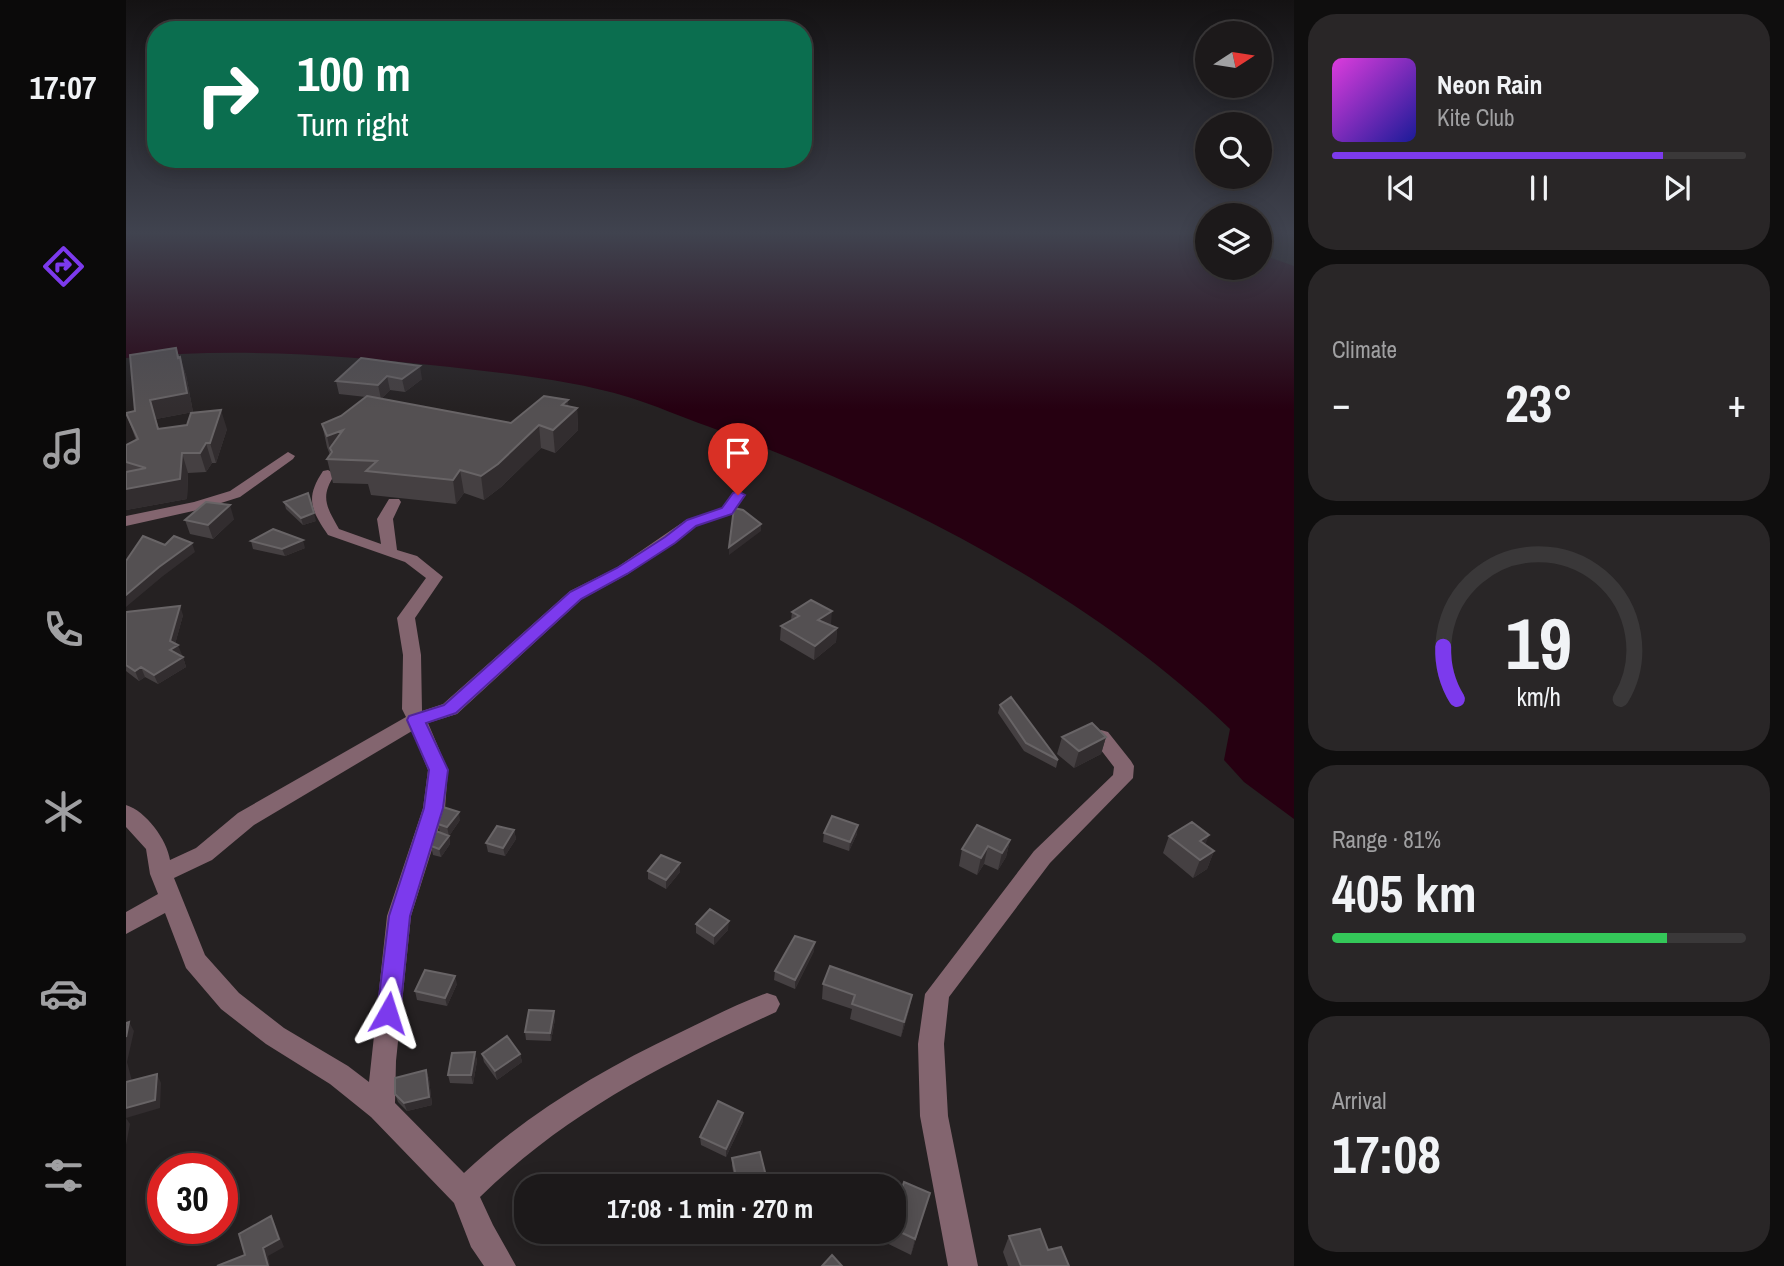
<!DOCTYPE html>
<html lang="en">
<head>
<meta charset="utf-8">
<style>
	body { margin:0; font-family:"Archivo Narrow",sans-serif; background:#292627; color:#f1f3f6; height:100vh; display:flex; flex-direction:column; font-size:26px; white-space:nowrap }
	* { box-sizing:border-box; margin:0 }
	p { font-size:23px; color:#a0a0a2 }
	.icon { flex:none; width:38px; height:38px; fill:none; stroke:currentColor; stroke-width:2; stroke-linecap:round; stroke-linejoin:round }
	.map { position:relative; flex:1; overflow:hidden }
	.drawer { display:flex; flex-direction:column; gap:14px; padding:14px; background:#0f0e0e; width:490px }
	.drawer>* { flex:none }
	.top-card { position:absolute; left:21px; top:21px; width:665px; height:147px; border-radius:28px; box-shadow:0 4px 18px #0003,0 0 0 2px #3a3839; background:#0b6e4f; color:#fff; overflow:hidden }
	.needle { width:46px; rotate:78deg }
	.tools { position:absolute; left:1069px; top:21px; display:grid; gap:14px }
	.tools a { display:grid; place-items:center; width:77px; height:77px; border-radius:50%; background:#1c191a; box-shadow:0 4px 18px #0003,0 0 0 2px #3a3839; font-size:35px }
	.speed { position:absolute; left:21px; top:1153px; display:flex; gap:14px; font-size:35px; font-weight:700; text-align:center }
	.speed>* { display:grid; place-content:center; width:91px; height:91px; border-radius:50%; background:#1c191a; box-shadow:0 4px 18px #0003,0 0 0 2px #3a3839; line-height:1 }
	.speed .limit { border:10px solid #d22; background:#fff; color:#111 }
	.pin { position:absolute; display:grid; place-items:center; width:60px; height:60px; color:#fff; margin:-72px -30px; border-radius:50% 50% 50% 0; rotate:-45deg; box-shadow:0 0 7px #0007 }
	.pin .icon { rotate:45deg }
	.me { position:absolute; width:77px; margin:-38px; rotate:6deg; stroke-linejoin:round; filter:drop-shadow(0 0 5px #0008) }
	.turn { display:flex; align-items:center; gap:24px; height:147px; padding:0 35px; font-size:32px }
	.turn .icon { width:91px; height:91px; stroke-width:2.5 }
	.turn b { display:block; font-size:49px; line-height:60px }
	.big { font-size:52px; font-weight:800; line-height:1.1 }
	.drawer .card { flex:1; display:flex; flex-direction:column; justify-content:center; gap:10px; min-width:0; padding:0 24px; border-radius:28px; background:#292627 }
	.drawer .dial { align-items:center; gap:0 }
	.dial svg { height:182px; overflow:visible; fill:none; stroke:#3a3839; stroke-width:7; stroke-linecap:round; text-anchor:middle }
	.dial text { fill:#f1f3f6; stroke:none }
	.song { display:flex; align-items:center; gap:21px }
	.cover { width:84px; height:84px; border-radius:10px; background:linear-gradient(135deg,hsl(300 70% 55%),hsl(240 70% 35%)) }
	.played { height:7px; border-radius:4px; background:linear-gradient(90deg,#7c3aed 80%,#3a3839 80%) }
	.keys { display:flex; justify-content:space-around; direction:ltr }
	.heat { display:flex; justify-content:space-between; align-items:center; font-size:38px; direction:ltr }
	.charge { height:10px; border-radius:5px; background:linear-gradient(90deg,#34c759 81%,#3a3839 0) }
	.trip { position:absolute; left:388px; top:1174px; width:392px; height:70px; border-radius:28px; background:#1c191a; box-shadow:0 4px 18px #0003,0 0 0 2px #3a3839; font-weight:800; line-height:70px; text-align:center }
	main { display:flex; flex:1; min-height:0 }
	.dock { display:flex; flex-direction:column; width:126px; justify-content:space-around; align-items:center; background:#0b0a0a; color:#a0a0a2 }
	.dock .icon { width:49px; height:49px }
	.dock .active { color:#7c3aed }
	.dock b { font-size:32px; color:#f1f3f6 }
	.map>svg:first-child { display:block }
</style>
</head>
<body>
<main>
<nav class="dock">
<b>17:07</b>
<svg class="icon active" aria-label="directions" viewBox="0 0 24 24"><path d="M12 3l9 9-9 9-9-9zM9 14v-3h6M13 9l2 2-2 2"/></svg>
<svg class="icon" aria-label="music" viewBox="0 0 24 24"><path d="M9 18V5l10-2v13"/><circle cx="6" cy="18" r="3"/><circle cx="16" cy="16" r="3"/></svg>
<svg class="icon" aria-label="phone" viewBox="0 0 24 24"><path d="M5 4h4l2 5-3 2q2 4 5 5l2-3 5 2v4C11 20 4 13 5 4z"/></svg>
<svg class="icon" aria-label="climate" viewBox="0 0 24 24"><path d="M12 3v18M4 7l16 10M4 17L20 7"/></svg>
<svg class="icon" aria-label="car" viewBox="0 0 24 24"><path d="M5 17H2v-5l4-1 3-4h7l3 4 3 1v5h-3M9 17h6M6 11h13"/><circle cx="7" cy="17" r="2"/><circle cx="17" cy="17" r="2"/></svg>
<svg class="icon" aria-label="filters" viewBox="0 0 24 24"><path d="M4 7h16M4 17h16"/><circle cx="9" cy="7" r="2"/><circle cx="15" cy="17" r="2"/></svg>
</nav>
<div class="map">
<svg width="1168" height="1266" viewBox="0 0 1168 1266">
	<rect width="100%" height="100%" fill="#252122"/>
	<path fill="#260011" d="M0 232H1054L1081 237 1082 268H1134V254L1168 266V819L1118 782 1098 760 1104 729C964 593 764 492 581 426 555 417 529 405 502 397 445 380 384 374 324 367 217 355 108 347 0 358Z"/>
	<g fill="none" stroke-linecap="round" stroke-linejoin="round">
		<path fill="#83656f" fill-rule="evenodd" d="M162 452 169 456 167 459 114 497 76 509 0 526V516L68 502 104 491Z
			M202 470 209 474C194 497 200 506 213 529L255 544 251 519 263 499H273L275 502 267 519 271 550 291 556 317 577 289 618 295 655 296 711 317 704 444 591 490 568 560 520 596 508 607 492 612 491 619 495 606 514 570 526 502 574 456 599 331 714 302 723 322 770 319 808 285 916 270 1061 269 1103 338 1173C402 1113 475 1070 553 1033 582 1019 611 1004 641 993L650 996 654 1004 650 1012C538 1064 444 1110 354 1197L367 1225 390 1266H358L345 1247 328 1203 245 1117 204 1084 140 1044 95 1009 60 968 39 913 0 934V912L32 894 24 874 20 849 0 827V805C20 811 41 840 44 860L70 848 112 813 280 717 276 709 277 655 271 618 300 578 279 562 202 535C185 510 179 498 197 471ZM286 731 302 770 297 808 261 916 243 1082 222 1066 158 1028 113 993 79 955 48 878 86 860 128 825Z
			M975 730 982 732 1005 761 1008 766 1007 778 924 863 823 997 818 1044 822 1116 852 1266H822L794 1116 792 1044 799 994 908 851 987 775 988 767 965 737 968 732Z"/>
	</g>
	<path fill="#454042" d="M50 348 60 375 67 412 30 419 33 429H101L90 463H86L80 472 62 473 61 499 0 510V445L10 440 0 413 9 411Z
		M235 358 296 379 279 392 264 390 255 399 385 423 442 400V406L451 408 452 430 429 453 415 448 375 487 358 500 338 493 330 504 245 495 242 484 207 483 201 459 204 455 201 447 196 424 215 416 240 397 213 394 210 381Z
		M158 502 190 521 177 525 160 509Z
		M108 519 87 539 64 534 59 520Z
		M125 541 179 548 159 556 127 549Z
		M0 612 57 615 49 644 56 655 54 656 57 657 60 667 32 684 19 677 13 681 0 671Z
		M666 612 705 624 703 625 711 628 710 642 688 660 654 640 655 626 665 620Z
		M874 705 932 760 930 768 898 751 872 713Z
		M936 737H980L975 754 948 768 931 754Z
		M334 820 323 836 324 844 315 857 307 855 305 846 314 833 312 824Z
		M388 830 390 839 379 856 362 852 360 843Z
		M698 833 731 834 723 851 697 842Z
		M1043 836 1079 845 1088 851 1081 869 1067 878 1037 853Z
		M884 840 880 857 872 870 858 864 851 875 833 866 836 849Z
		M522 871 554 872 540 889 522 879Z
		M570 924 602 930 588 945 570 933Z
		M688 951 669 989 648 980 649 971Z
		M331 984 321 1006 291 1000 289 991Z
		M697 984 786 995 783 1010 775 1037 724 1019 726 1009 696 999Z
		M429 1019 425 1041 400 1040 399 1032Z
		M349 1052 351 1061 347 1084 324 1083 322 1075Z
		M356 1054H394L396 1062 371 1080 358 1062Z
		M300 1070 303 1079 306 1105 281 1111 272 1102 269 1094Z
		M617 1121 600 1157 575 1145 574 1137Z
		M606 1158 641 1180V1186H610L606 1166Z
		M768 1204 799 1209 785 1255 738 1232H768Z
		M883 1236 943 1266H882L877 1252Z"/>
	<path fill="#322d2f" d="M54 357 60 375 67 412 30 419 39 448 24 400Z
		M294 366 296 379 279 392 276 379Z
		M261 376 264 390 255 399 252 385Z
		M442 400 443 415 451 408 452 430 429 453 427 430 436 405Z
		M95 410 101 429 90 463 84 443Z
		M413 425 415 448 375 487 358 500 355 476Z
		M217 430 207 459H206L201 436Z
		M80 443 86 463 80 472 74 453Z
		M56 453 62 473 61 499 0 510V489Z
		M334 470 338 493 330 504 327 480Z
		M104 505 108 519 87 539 82 525Z
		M188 513 190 521 177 525 175 518Z
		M635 524V531L603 555V547Z
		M177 540 179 548 159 556 156 549Z
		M66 543 69 552 37 576 0 607V595L33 567Z
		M54 606 57 615 48 648 52 645 56 655 48 660 44 650V641Z
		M706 611 705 624 691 634 692 620Z
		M711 628 710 642 688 660 689 646Z
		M57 657 60 667 32 684 28 675Z
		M15 667 19 677 13 681 9 671Z
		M980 737 975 754 948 768 953 751Z
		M333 812 334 820 323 836 321 827Z
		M732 825 731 834 723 851 724 842Z
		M388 830 390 839 379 856 377 848Z
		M1083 835 1076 853 1074 841Z
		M323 836 324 844 315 857 313 849Z
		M884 840 880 857 872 870 876 853Z
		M862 846 858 864 851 875 855 858Z
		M1088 851 1081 869 1067 878 1074 860Z
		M554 863V872L540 889V880Z
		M603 921 602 930 588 945V936Z
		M689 942 688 951 669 989V980Z
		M329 976 331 984 321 1006 319 998Z
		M786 995 783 1010 775 1037 778 1022Z
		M428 1011 429 1019 425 1041 424 1033Z
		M3 1022 8 1031 1 1062 6 1081 0 1083V1037Z
		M349 1052 351 1061 347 1084 345 1075Z
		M394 1054 396 1062 371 1080 369 1071Z
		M300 1070 303 1079 306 1105 281 1111 278 1103Z
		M31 1074 35 1083 34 1108 0 1118V1108Z
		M617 1113V1121L600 1157V1149Z
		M0 1118 4 1124 0 1145Z
		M804 1193 799 1209 785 1255 789 1239Z
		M145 1216 149 1224 158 1247 142 1256 144 1266H142L137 1248Z"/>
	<path fill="#545052" stroke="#686466" stroke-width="2" d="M50 348 52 358 54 357 61 393 24 400 32 429 61 425 65 413 95 410 84 443H80L74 453H56L54 479 0 489V472L20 468 0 462V445L12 439 0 413 9 411 4 355Z
		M235 358 294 366 276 379 261 376 252 385 210 381Z
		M241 396 385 423 418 396 442 400 436 405 451 408 427 430 413 425 372 464 355 476 334 470 327 480 240 471 251 461 201 459 206 452 204 448 217 430 201 436 196 424 215 416Z
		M182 493 188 513 175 518 158 502Z
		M80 502 104 505 82 525 59 520Z
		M608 508 617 510 635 524 603 547Z
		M147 529 177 540 156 549 125 541Z
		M17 536 39 545 48 536 66 543 33 567 0 595V561Z
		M685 600 706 611 692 620 711 628 689 646 655 626 673 616 666 612Z
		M54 606 44 641 52 645 44 650 57 657 28 675 15 667 9 671 0 665V612Z
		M885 697 932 760 900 743 874 705Z
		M966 723 980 737 953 751 936 737Z
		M317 807 333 812 321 827 312 824Z
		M706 816 732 825 724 842 698 833Z
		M1066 822 1083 835 1074 841 1088 851 1074 860 1043 836Z
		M851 825 884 840 876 853 862 846 855 858 836 849Z
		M371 826 388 830 377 848 360 843Z
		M310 831 323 836 313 849 305 846Z
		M535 855 554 863 540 880 522 871Z
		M584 909 603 921 588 936 570 924Z
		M669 936 689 942 669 980 649 971Z
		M704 966 786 995 778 1022 726 1004 729 995 697 984Z
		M299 970 329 976 319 998 289 991Z
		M403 1010 428 1011 424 1033 399 1032Z
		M3 1022 0 1037V1023Z
		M381 1036 394 1054 369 1071 356 1054Z
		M349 1052 345 1075H322L326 1053Z
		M300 1070 303 1097 278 1103 269 1094V1078Z
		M31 1074 29 1100 0 1108V1082Z
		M592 1101 617 1113 600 1149 574 1137Z
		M634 1152 641 1180 612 1186 606 1158Z
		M675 1174 685 1186H658Z
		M778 1182 804 1193 789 1239 768 1229V1204L771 1205Z
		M145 1216 153 1239 137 1248 142 1266H91L119 1255 113 1234Z
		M914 1229 922 1250 935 1247 943 1266H895L883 1236Z
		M706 1255 716 1266H696Z"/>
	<linearGradient id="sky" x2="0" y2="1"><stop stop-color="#141213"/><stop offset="0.57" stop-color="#40434f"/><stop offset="1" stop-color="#40434f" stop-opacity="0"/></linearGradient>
	<rect width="1168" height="409" fill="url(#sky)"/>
	<path fill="#7c3aed" stroke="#51269a" stroke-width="2" d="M612 491 619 495 606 514 570 526 549 543 501 574 455 599 330 713 300 723 322 770 317 808 284 916 274 1013 271 1020 262 1023 254 1020 251 1013 263 916 298 808 303 770 281 720 283 716 318 705 444 592 491 568 539 537 561 520 596 508 607 493Z"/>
</svg>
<div class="tools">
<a><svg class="needle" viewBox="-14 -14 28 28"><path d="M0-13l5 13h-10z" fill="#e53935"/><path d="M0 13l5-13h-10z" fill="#a0a0a2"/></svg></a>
<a><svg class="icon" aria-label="search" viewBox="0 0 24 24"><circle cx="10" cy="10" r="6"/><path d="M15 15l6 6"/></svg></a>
<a><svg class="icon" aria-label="layers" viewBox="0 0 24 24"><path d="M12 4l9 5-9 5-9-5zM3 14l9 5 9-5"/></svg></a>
</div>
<div class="speed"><div class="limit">30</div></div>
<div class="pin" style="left:612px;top:495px;background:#d93025"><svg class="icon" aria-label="arrive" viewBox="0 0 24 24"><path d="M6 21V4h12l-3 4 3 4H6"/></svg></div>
<svg class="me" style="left:262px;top:1013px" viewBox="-20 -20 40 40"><path d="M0-17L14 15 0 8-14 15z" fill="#7c3aed" stroke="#fff" stroke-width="4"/></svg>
<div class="trip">17:08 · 1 min · 270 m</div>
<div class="top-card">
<div class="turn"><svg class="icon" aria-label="right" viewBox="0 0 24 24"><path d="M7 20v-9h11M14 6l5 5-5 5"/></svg><div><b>100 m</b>Turn right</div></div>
</div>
</div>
<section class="drawer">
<div class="card">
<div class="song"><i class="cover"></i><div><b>Neon Rain</b><p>Kite Club</p></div></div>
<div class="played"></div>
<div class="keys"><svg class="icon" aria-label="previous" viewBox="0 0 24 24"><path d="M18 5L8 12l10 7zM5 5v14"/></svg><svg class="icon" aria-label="pause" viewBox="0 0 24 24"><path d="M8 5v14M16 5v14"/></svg><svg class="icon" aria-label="next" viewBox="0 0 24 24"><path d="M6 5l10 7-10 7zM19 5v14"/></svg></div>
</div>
<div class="card"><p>Climate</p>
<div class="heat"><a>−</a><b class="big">23°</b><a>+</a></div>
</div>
<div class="card dial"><svg viewBox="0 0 100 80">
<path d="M14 69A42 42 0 1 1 86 69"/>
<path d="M14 69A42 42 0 0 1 8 46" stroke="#7c3aed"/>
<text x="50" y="56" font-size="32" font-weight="700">19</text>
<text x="50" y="72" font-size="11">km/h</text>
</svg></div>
<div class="card"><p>Range · 81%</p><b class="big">405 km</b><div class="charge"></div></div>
<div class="card"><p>Arrival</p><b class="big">17:08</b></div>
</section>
</main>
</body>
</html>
